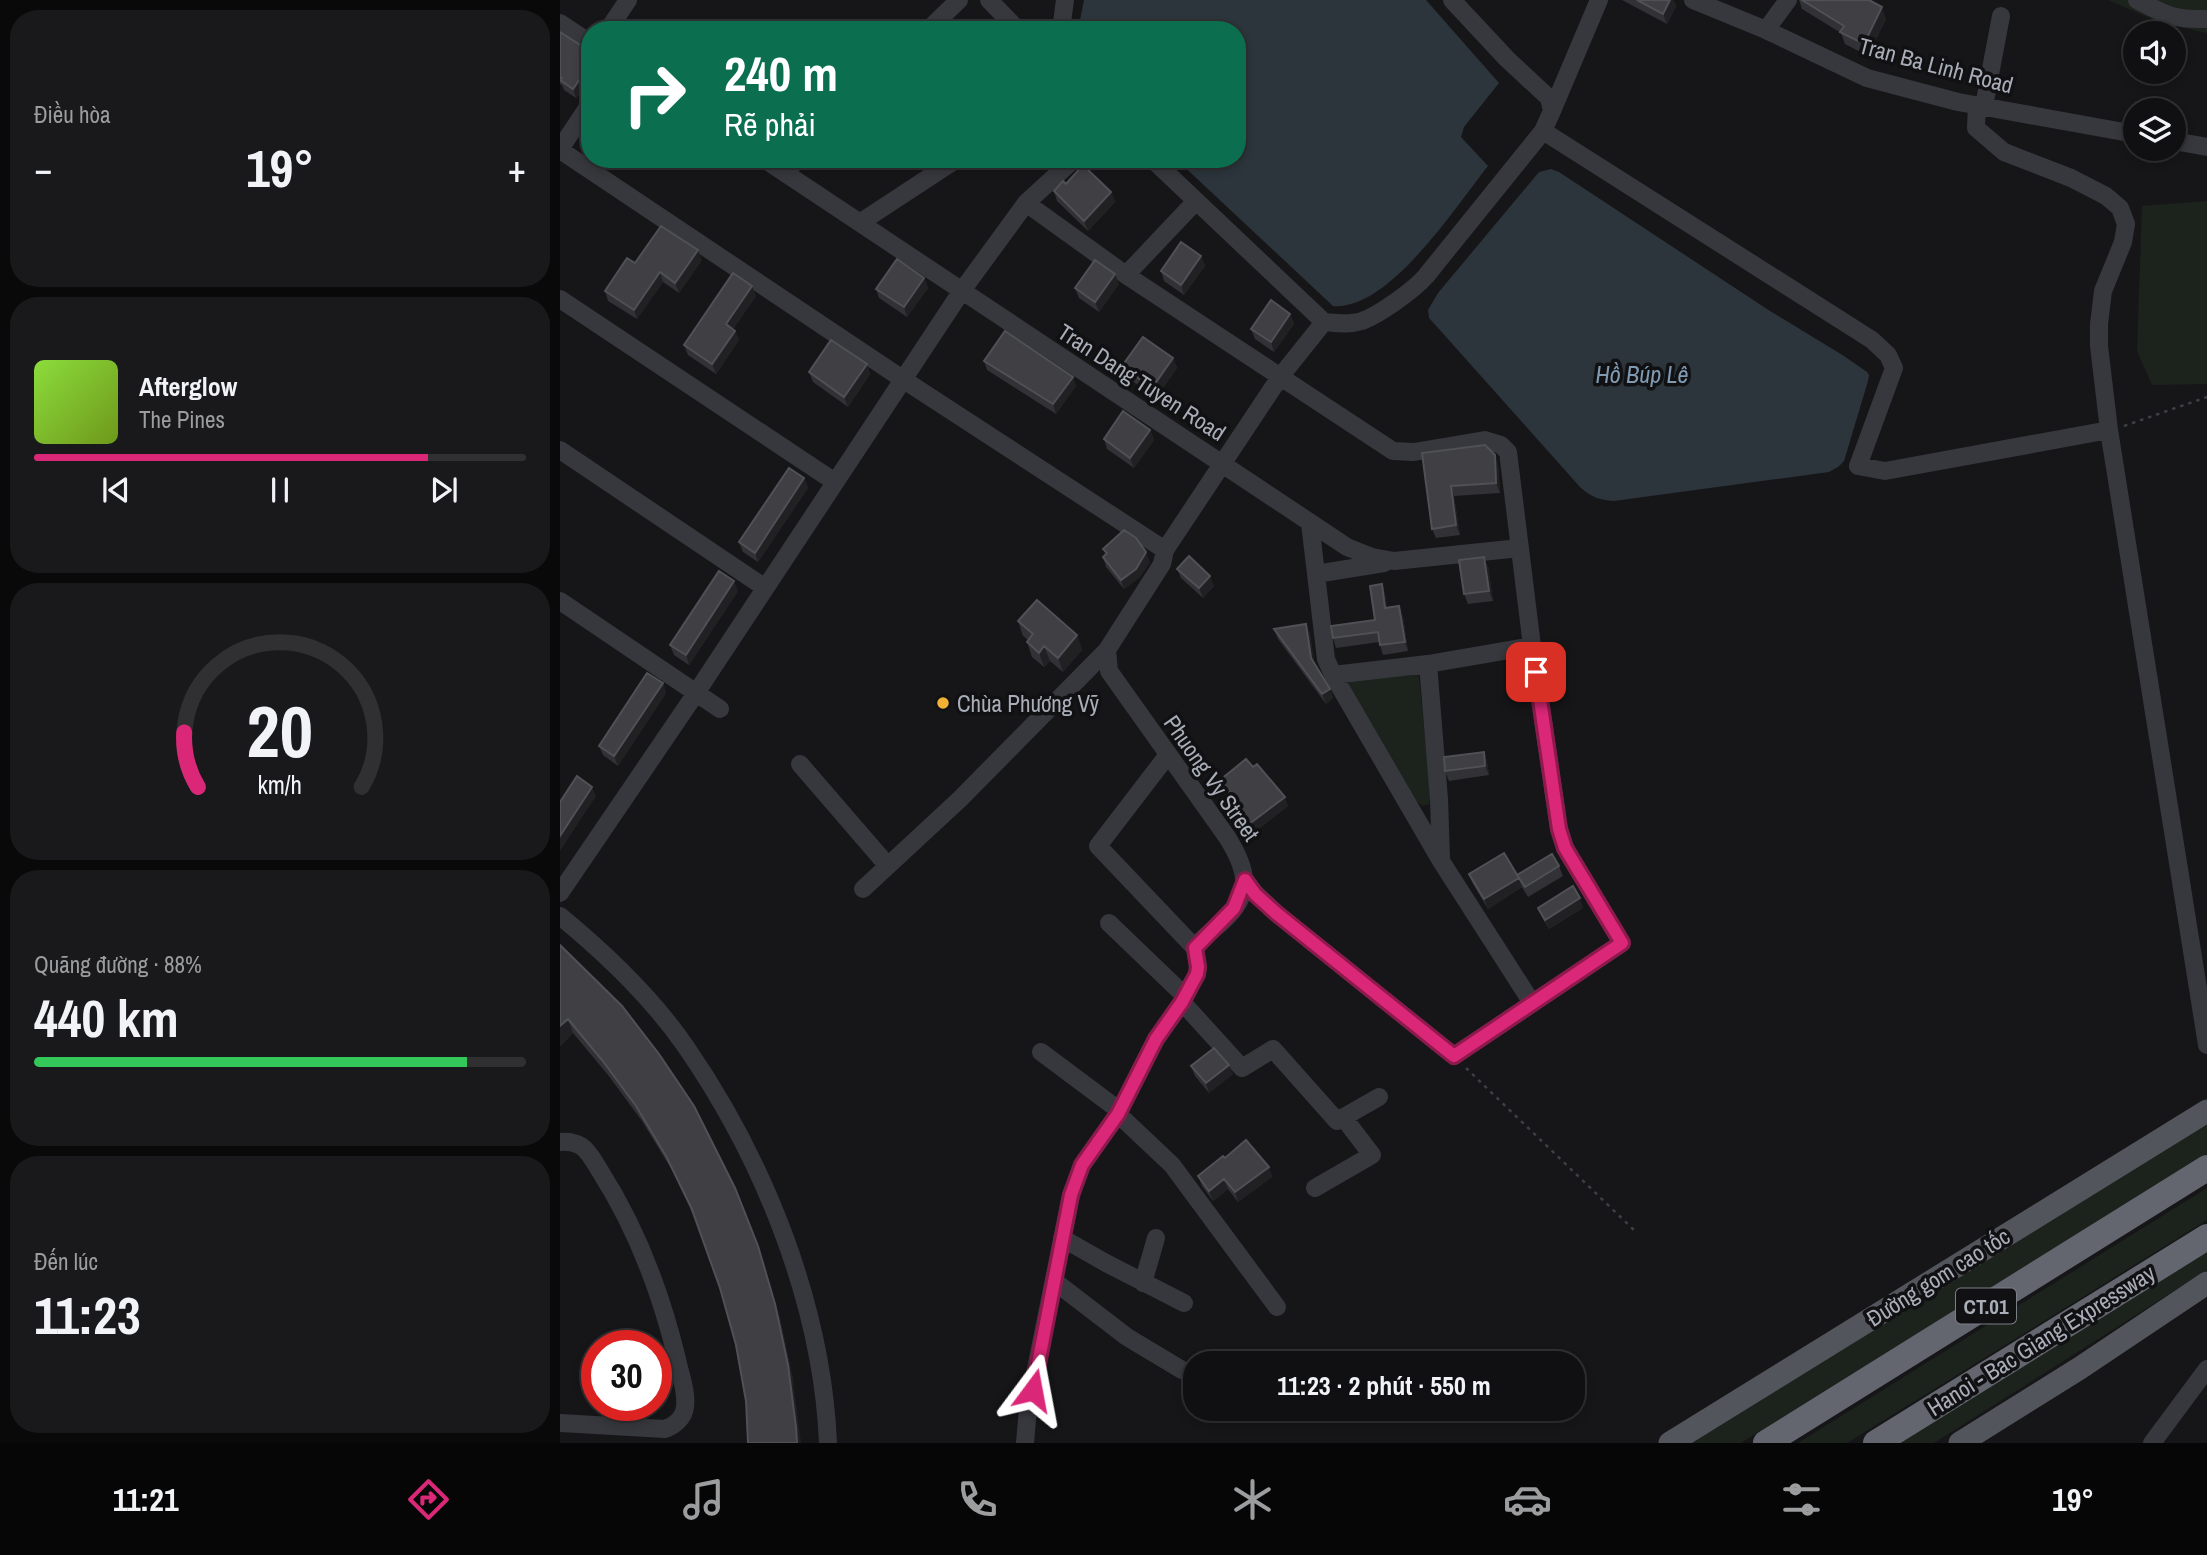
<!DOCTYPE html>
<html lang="vi">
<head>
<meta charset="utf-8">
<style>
	body { margin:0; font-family:"Archivo Narrow",sans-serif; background:#19191b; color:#f1f3f6; height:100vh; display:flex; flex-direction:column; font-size:26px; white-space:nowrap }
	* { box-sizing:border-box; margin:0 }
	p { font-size:23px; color:#9c9d9f }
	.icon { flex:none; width:38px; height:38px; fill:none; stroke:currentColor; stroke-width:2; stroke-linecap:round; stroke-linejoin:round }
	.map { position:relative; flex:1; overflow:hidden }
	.side { display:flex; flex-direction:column; gap:10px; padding:10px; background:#09090a; width:560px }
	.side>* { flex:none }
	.hud { position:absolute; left:21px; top:21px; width:665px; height:147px; border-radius:28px; box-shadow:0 4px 10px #0003,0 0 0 2px #303032; background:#0b6e4f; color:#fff; overflow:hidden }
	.controls { position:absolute; left:1563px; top:21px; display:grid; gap:14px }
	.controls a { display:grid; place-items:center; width:63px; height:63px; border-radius:50%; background:#101012; box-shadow:0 4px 10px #0003,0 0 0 2px #303032; font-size:35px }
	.speed { position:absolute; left:21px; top:1330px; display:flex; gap:14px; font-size:35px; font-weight:700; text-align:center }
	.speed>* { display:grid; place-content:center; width:91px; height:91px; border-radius:50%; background:#101012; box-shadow:0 4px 10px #0003,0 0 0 2px #303032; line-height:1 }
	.speed .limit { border:10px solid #d22; background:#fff; color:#111 }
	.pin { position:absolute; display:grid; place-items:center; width:60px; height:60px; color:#fff; margin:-30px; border-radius:14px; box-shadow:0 4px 10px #0006 }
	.me { position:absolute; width:77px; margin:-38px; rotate:13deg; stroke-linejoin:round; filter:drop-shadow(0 0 5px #0008) }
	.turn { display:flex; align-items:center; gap:24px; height:147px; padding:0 28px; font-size:32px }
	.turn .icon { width:91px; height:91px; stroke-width:2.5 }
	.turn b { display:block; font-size:49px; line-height:60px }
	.big { font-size:52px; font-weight:800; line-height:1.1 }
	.side .tile { flex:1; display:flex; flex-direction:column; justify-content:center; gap:10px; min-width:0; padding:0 24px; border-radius:28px; background:#19191b }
	.side .dial { align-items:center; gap:0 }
	.dial svg { height:182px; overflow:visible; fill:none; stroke:#303032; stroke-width:7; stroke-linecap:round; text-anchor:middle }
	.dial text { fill:#f1f3f6; stroke:none }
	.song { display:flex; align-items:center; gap:21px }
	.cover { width:84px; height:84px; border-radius:10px; background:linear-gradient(135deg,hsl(90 70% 55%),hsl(80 70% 35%)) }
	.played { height:7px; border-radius:4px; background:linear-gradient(90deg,#db2777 80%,#303032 80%) }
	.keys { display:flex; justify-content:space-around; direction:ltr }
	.heat { display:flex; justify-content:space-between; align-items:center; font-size:38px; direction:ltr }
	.charge { height:10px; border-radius:5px; background:linear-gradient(90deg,#34c759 88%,#303032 0) }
	.trip { position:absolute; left:623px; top:1351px; width:402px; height:70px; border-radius:28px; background:#101012; box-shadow:0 4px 10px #0003,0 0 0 2px #303032; font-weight:800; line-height:70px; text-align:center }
	.menu { display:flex; height:112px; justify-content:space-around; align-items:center; background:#060607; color:#9c9d9f }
	.menu .icon { width:49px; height:49px }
	.menu .current { color:#db2777 }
	.menu b { font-size:32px; color:#f1f3f6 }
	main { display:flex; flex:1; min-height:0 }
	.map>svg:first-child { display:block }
</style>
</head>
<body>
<main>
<section class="side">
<div class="tile"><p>Điều hòa</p>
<div class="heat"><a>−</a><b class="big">19°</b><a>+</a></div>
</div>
<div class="tile">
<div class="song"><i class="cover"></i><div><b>Afterglow</b><p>The Pines</p></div></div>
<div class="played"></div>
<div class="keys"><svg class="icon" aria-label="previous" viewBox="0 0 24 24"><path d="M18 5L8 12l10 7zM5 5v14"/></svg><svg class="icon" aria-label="pause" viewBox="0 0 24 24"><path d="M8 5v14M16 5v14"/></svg><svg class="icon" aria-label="next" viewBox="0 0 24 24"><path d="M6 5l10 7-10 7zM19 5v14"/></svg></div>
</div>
<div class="tile dial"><svg viewBox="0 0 100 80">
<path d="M14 69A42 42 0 1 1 86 69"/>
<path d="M14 69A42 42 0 0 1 8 45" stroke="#db2777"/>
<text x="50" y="56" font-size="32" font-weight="700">20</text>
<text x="50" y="72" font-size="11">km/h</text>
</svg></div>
<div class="tile"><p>Quãng đường · 88%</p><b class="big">440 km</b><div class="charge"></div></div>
<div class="tile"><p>Đến lúc</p><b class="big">11:23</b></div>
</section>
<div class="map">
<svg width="1647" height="1443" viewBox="0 0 1647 1443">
	<rect width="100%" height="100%" fill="#161618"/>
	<path fill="#1c231d" d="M1548 0H1647V33L1599 22Z
		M1647 201V384L1592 385 1577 351 1582 206Z
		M855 672 859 678 871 796 869 804 863 806 856 801 788 686 790 681Z
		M1647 1122V1154L1181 1443H1130Z
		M1647 1188V1220L1287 1443H1238Z
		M1647 1248V1270L1374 1443H1340Z"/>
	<path fill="#2c353c" d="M524 0H866L939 83 904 127 901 137 928 166C896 206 829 311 773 306L616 159H677V30H518Z
		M991 169 999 172 1210 311 1284 356 1307 372 1309 375 1308 381 1284 461 1278 467 1269 472 1054 501C1039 500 1031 497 1020 487L879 329 869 318 868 310 878 293 979 172Z"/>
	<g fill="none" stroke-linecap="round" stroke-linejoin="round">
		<path stroke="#3d3f44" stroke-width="2.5" stroke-dasharray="3.5 5" stroke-linecap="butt" d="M1564 426 1647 397
			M906 1068 1075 1231"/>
		<path stroke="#37383d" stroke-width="18" d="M429 0 458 30
			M1133 0 1206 30 1307 78 1398 102 1575 134
			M1577 0C1606 15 1614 20 1647 19
			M0 23 30 43
			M48 30 68 0
			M368 30 399 0
			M501 30 505 0
			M1206 30 1228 0
			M1417 105 1416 128 1444 152 1511 178 1546 196 1560 208 1566 224 1563 242 1543 291 1539 324V346L1549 430 1647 1045
			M1424 106 1441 16
			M992 111 1039 0
			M983 131 1312 340 1328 355 1334 368 1298 466 1325 471 1549 430
			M1614 141 1647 147
			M0 149 30 104
			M0 150 344 380 605 550
			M204 159 787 547 812 557 834 561 960 548
			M592 159 764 322C777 323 789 325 802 321 819 315 854 290 866 276L983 131 992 111 989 98 947 59 892 0
			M226 174 237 159
			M466 203 566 275 833 451 854 452 925 440 941 445 948 452 972 646 999 829 1005 848 1062 943 894 1056 716 913 695 893 685 880
			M301 222 397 159
			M566 275 636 201
			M0 299 275 482
			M0 450 204 587
			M750 523 766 659 773 675 881 861 972 1003
			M756 574 824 563
			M0 601 160 709
			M868 664 879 799 881 859
			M773 675 868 664 972 646
			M607 756 538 846 635 948
			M240 764 328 866
			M303 889 400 799 547 650
			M0 893 136 693 401 292 466 203 514 159
			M0 916C45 953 93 999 126 1047 204 1160 262 1304 268 1443
			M549 923 625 996
			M622 1002 682 1068 713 1049 777 1121 819 1097
			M481 1052 560 1111
			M558 1114 612 1165 717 1307
			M0 1142C7 1141 14 1142 21 1146 29 1151 35 1163 40 1171 77 1229 101 1293 117 1359 120 1374 127 1391 125 1407 124 1418 114 1426 105 1429L0 1423
			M755 1188 812 1155 783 1117
			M502 1238 546 1263 624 1303
			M494 1281 567 1337 622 1370
			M583 1283 596 1238
			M465 1443 468 1408 511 1195 522 1165 558 1114 596 1039 622 1002 637 974 638 967 635 948C642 937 654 930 663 921 694 893 687 869 667 837L549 671 547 650 602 564 605 550 720 377 764 322
			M1592 1443 1647 1369"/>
		<path stroke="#53555c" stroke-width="23" d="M1110 1443 1647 1111
			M1400 1443 1520 1368 1647 1283"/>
		<path stroke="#63666e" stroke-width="26" d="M1206 1443 1647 1168
			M1316 1443 1647 1237"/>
	</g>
	<path fill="#323236" d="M1062 0H1113L1116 6 1107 24Z
		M1239 0H1312V1L1326 19 1308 56 1285 44 1281 33 1242 9Z
		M0 32 28 50 30 56V79L16 98 4 90 2 85 0 84Z
		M494 191 551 192 555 202 528 231 497 201Z
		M641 256 645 266 624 295 604 281 601 271Z
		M142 260 119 293 103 282 77 319 48 301 45 291 75 263Z
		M364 278 368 288 347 317 319 298 316 289Z
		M559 284 539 312 519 298 515 288Z
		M196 296 173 329 175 331 179 340 156 374 128 355 124 345Z
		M730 314 734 324 714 352 695 339 691 329Z
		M613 358 617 368 596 398 565 376 562 366Z
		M424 361 513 377 516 386 496 414 427 370Z
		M307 364 310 374 288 407 253 382 249 372Z
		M590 430 594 440 574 468 547 449 544 439Z
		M862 453 938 465 940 493 894 496 900 535 876 538 872 529Z
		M244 478 248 488 198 562 183 552 179 542Z
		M543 549 590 562 579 578 564 589 546 567 543 557 546 555Z
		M928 566 933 601 908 604 904 594Z
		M617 569 654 586 643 598 621 578Z
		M822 584 825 594 827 608 843 616 848 651 823 655 819 642 776 648 773 638 815 620Z
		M178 591 129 665 114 655 110 645Z
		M458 621 517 635 522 650 503 672 490 661 484 667 472 657 467 642 468 640 463 636Z
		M714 629 750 634 754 663 770 689 773 698 766 704 718 639Z
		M103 683 106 693 58 766 43 755 39 746Z
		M924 752 927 762 929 775 889 781 885 771Z
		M693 767 728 806 687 838 678 826 674 816 679 812 662 791 659 781Z
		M999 866 1003 876 968 897 962 887 928 909 913 884 909 874 957 875Z
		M978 908H1023L989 929 982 917Z
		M0 945 198 1246 220 1318 233 1380 186 1401 176 1345 160 1288 136 1221 112 1170 82 1121 48 1075 13 1033 0 1046Z
		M631 1066 673 1074 649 1093 635 1076Z
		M665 1158 709 1167 712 1177 678 1202 668 1189 653 1201 642 1186 638 1176Z"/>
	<path fill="#212124" d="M1110 0H1113L1116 6 1107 24 1103 14Z
		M1322 7 1326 19 1308 56 1304 44Z
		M28 50 30 56V79L16 98 13 89Z
		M551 192 555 202 528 231 524 221Z
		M138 250 142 260 119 293 115 283Z
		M641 256 645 266 624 295 621 285Z
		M100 272 103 282 77 319 74 310Z
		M555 274 559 284 539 312 535 302Z
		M364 278 368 288 347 317 344 307Z
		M192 286 196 296 170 334 166 324Z
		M730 314 734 324 714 352 711 342Z
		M175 331 179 340 156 374 152 364Z
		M613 358 617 368 596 398 592 388Z
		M307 364 310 374 288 407 284 397Z
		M513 377 516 386 496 414 493 404Z
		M590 430 594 440 574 468 570 458Z
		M935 455 938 465 940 493 936 483Z
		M244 478 248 488 198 562 195 553Z
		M891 486 894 496 900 535 896 525Z
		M586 552 590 562 579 578 564 589 561 580Z
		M924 557 928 566 933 601 929 591Z
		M650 576 654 586 643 598 639 588Z
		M174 581 178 591 129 665 126 655Z
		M822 584 825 594 829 618 825 608Z
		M839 606 843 616 848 651 845 642Z
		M746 624 750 634 755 668 751 658Z
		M517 635 522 650 503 672 498 658Z
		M484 646 490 661 484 667 479 653Z
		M103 683 106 693 58 766 54 756Z
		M770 689 773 698 766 704 762 694Z
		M924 752 927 762 929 775 925 766Z
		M32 787 36 796 0 851V836Z
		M725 797 728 806 687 838 684 828Z
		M959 878 962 887 928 909 924 899Z
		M1020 898 1023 908 989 929 985 920Z
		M8 1019 13 1033 0 1046V1026Z
		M669 1065 673 1074 649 1093 646 1083Z
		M709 1167 712 1177 678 1202 675 1192Z
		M664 1179 668 1189 653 1201 649 1191Z
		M198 1246 220 1318 233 1380 241 1443H237Z"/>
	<path fill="#3f3f44" stroke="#4f5156" stroke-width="2" d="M1077 0H1110L1103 14Z
		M1242 0H1309L1322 7 1304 44 1280 32 1284 26Z
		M0 32 28 50 30 64 13 89 0 80 2 78 0 77Z
		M523 165 551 192 524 221 494 191 503 181 506 184Z
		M101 226 138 250 115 283 100 272 74 310 45 291 67 258 75 263Z
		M621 242 641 256 621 285 601 271Z
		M337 259 364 278 344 307 316 289Z
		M535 260 555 274 535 302 515 288Z
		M173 273 192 286 166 324 175 331 152 364 124 345Z
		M711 300 730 314 711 342 691 329Z
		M445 331 513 377 493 404 424 361Z
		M583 337 613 358 592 388 562 366Z
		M271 340 307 364 284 397 249 372Z
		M563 411 590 430 570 458 544 439Z
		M925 445 935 455 936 483 891 486 896 525 872 529 862 453Z
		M229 468 244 478 195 553 179 542Z
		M564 530 576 538 586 552 576 569 561 580 543 557 547 553 543 549Z
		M629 556 650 576 639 588 617 569Z
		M924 557 929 591 904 594 899 560Z
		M159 571 174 581 126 655 110 645Z
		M822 584 825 608 839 606 845 642 820 645 818 632 773 638 771 626 815 620 810 586Z
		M477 600 517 635 498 658 484 646 479 653 467 642 473 634 458 621Z
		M746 624 751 658 770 689 762 694 714 629Z
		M87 673 103 683 54 756 39 746Z
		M924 752 925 766 885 771 884 757Z
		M686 759 693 767 697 764 725 797 684 828 674 816 682 809 659 781Z
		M17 776 32 787 0 836V802Z
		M944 853 959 878 924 899 909 874Z
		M992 854 999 866 965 887 957 875Z
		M1013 886 1020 898 985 920 978 908Z
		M0 945 62 1006 99 1054 134 1106 175 1188 198 1246 215 1304 228 1365 236 1427 237 1443H188L186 1401 176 1345 160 1288 131 1207 106 1156 76 1106 42 1060 8 1019 0 1026Z
		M654 1048 669 1065 646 1083 631 1066Z
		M686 1140 709 1167 675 1192 664 1179 649 1191 638 1176 663 1156 665 1158Z"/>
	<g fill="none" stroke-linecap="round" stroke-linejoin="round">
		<g stroke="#8e194d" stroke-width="18">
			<path id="route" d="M473 1390 511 1195 522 1165 558 1114 596 1039 622 1002 637 974 638 967 635 948 674 908 685 880 695 894 716 913 894 1056 1062 943 1005 848 999 829 976 672"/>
		</g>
		<use href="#route" stroke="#db2777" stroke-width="12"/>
	</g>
	<circle fill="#f2b134" stroke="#111113" stroke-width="2.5" cx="383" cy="703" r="7"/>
	<g text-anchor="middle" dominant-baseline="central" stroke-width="7" stroke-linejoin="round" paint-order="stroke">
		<rect fill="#111113" stroke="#7b7e86" stroke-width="2" x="1396" y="1288.5" width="60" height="35" rx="5"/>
		<g font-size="21" font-weight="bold" fill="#a8adb8">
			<text x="1426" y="1306">CT.01</text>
		</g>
		<g font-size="23" fill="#a8adb8" stroke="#111113">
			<text transform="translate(1376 65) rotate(15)">Tran Ba Linh Road</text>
			<text transform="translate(582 382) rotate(33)">Tran Dang Tuyen Road</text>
			<text transform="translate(652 778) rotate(55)">Phuong Vy Street</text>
			<text transform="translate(1378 1277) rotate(-32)">Đường gom cao tốc</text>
			<text transform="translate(1481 1340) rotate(-32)">Hanoi - Bac Giang Expressway</text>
		</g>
		<g font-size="23" fill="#a8adb8" stroke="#111113" text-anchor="start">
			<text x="397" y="703">Chùa Phương Vỹ</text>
		</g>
		<g font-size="24" font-style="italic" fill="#7f9bb3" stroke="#111113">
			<text x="1082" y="374">Hồ Búp Lê</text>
		</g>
	</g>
</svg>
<div class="controls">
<a><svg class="icon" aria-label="sound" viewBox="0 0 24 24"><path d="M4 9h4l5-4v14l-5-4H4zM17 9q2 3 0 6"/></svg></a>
<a><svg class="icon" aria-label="layers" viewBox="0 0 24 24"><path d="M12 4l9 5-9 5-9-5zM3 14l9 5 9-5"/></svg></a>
</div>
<div class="speed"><div class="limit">30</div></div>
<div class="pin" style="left:976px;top:672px;background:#d93025"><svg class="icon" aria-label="arrive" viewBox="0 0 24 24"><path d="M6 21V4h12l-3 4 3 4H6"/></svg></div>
<svg class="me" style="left:473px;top:1390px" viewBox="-20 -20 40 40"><path d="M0-17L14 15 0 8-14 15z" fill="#db2777" stroke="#fff" stroke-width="4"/></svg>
<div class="trip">11:23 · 2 phút · 550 m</div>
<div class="hud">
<div class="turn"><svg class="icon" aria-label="right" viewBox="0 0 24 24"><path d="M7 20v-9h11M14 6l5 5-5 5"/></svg><div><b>240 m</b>Rẽ phải</div></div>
</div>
</div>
</main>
<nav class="menu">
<b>11:21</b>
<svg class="icon current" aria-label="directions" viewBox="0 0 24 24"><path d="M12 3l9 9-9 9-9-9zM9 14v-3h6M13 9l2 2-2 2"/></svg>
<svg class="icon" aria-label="music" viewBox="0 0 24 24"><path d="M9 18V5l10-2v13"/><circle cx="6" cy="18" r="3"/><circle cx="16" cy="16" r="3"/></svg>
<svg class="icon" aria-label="phone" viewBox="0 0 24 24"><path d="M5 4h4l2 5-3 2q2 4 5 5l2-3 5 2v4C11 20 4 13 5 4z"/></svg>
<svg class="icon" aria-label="climate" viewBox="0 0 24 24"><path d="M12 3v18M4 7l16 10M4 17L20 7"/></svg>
<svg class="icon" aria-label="car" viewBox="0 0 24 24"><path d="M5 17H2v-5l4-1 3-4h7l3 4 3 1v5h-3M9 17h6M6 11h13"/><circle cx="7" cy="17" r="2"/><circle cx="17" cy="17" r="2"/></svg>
<svg class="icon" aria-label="filters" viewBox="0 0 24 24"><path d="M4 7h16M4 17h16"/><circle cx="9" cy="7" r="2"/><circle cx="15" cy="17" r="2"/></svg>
<b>19°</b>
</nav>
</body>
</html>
